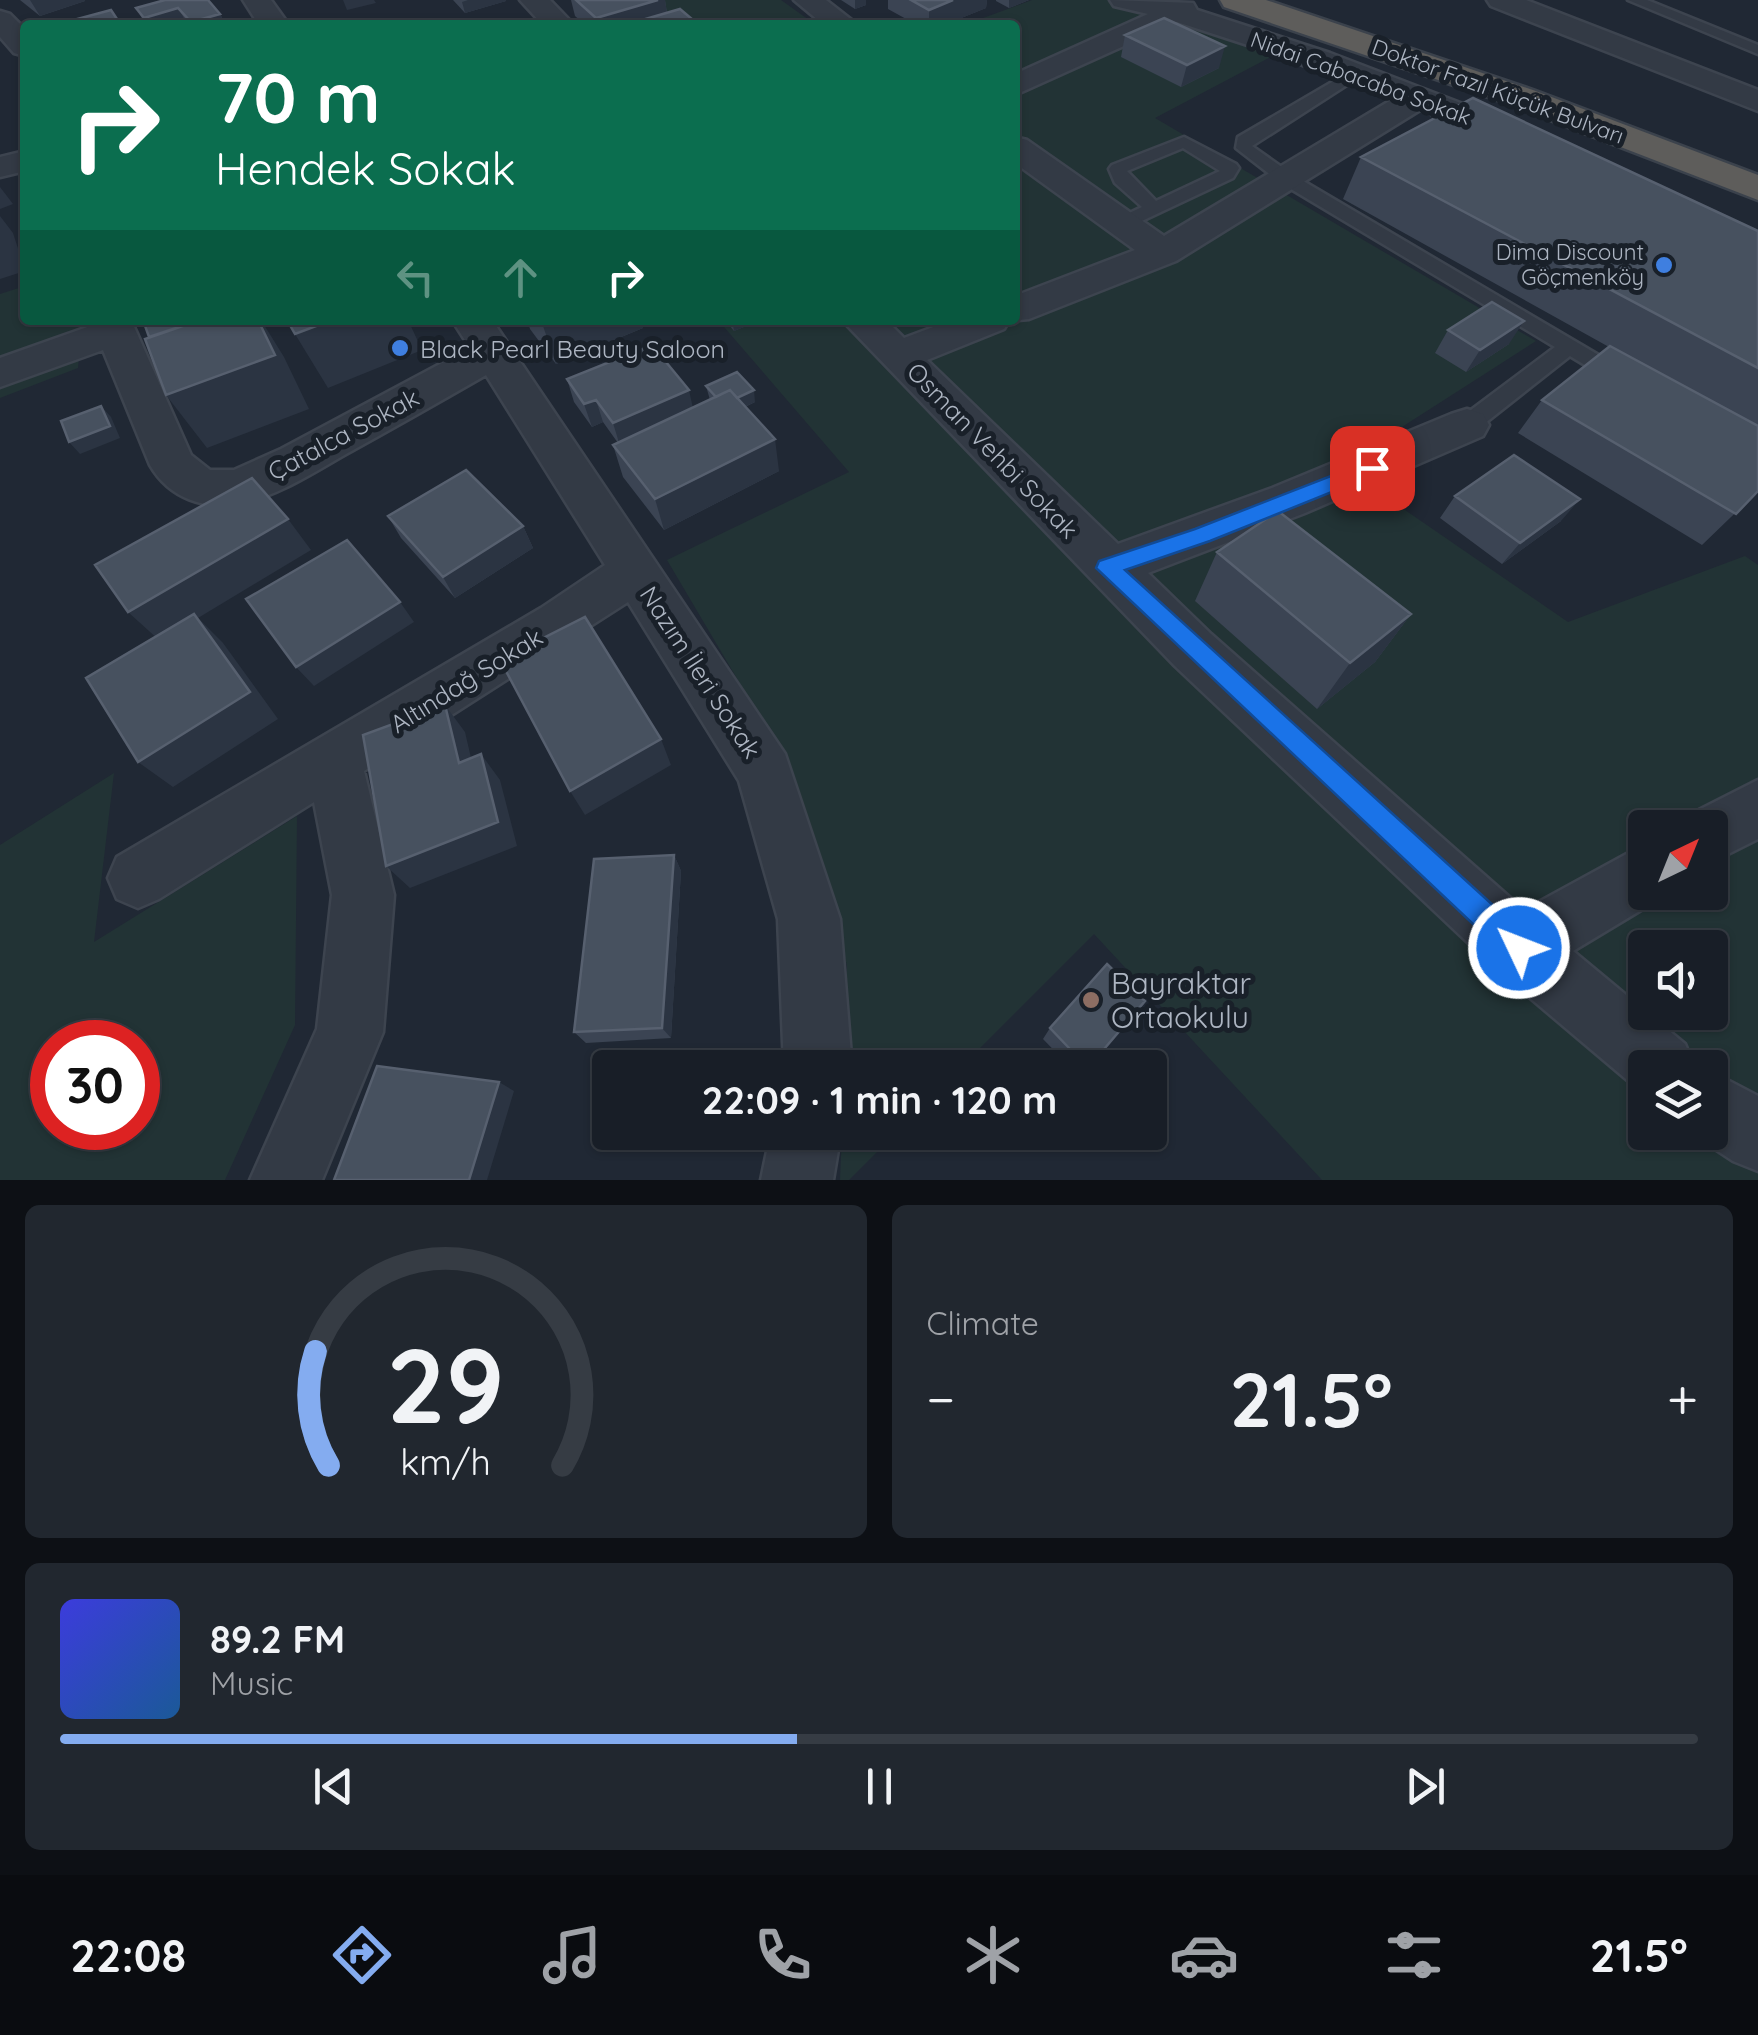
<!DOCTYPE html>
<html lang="en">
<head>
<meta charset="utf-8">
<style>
	body { margin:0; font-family:Quicksand,sans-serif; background:#21272f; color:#f1f3f6; height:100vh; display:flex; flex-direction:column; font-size:38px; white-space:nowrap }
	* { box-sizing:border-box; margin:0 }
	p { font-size:32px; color:#9fa2a7 }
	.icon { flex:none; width:55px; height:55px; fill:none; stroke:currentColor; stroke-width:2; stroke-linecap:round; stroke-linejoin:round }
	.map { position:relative; height:1180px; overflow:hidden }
	.sheet { display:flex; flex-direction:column; gap:25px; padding:25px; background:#0d1015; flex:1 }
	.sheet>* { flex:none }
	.top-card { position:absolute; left:20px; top:20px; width:1000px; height:305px; border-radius:10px; box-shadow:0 2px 8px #0004,0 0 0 2px #363c44; background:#0b6e4f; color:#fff; overflow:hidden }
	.needle { width:65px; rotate:43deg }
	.buttons { position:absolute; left:1628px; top:810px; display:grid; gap:20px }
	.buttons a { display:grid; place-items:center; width:100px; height:100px; border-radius:10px; background:#181e27; box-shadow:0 2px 8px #0004,0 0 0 2px #363c44; font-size:50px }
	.speed { position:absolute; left:30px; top:1020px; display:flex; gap:20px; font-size:50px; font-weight:700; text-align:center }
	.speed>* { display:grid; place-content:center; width:130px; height:130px; border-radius:50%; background:#181e27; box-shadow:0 2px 8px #0004,0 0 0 2px #363c44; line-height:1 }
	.speed .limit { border:15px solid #d22; background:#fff; color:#111 }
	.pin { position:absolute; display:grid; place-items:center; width:85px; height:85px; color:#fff; margin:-42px; border-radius:20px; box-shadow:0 5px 15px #0006 }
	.me { position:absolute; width:110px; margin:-55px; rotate:313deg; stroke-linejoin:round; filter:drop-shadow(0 0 8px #0008) }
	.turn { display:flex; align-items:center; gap:35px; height:210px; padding:0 30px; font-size:45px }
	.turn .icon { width:130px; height:130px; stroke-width:2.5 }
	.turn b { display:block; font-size:70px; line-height:85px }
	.lanes { display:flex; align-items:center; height:95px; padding:0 30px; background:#0003; justify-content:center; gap:50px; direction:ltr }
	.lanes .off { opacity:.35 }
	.big { font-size:75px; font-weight:800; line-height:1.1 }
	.sheet .tile { flex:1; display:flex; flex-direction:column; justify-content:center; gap:15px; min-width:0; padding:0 35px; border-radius:15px; background:#21272f }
	.sheet .dial { align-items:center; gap:0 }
	.dial svg { height:260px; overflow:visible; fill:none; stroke:#363c44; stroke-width:7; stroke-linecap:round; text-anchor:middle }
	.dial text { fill:#f1f3f6; stroke:none }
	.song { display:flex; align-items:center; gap:30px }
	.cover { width:120px; height:120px; border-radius:15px; background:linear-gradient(135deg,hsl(240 70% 55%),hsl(210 70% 35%)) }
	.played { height:10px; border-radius:5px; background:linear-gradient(90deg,#84acf0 45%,#363c44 45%) }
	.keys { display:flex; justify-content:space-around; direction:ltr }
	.heat { display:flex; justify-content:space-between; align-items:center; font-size:55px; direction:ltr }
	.sheet .tiles { flex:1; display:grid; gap:25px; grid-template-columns:1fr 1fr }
	.tile:last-child { grid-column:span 2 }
	.trip { position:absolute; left:592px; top:1050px; width:575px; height:100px; border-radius:10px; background:#181e27; box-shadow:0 2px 8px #0004,0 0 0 2px #363c44; font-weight:800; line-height:100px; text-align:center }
	.tabs { display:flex; height:160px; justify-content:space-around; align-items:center; background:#0a0c10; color:#9fa2a7 }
	.tabs .icon { width:70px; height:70px }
	.tabs .active { color:#84acf0 }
	.tabs b { font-size:45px; color:#f1f3f6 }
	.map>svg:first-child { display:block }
</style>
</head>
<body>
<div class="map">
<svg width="1758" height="1180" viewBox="0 0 1758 1180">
	<rect width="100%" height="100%" fill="#202834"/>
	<path fill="#223335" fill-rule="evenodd" d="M654 0H781L816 25H684Z
		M1032 0H1120L1280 52 1155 118 1536 341 1341 466 1568 622 1745 556 1758 565V1180H1322L1094 934 961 1067H844L847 965 781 753 667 560 849 472 718 320H1015V25H964ZM1645 828H1710V892H1645ZM1645 948H1710V1012H1645ZM1645 1068H1710V1132H1645Z
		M25 286V320H112L81 330 78 368 0 398V294Z
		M114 773 94 942 297 816 295 1025 225 1180H0V845ZM52 1042H138V1128H52Z
		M842 1133V1132L896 1133 849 1180H840Z"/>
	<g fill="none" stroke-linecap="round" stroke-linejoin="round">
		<g stroke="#3d444f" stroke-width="5">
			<path id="service" d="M1628 0H1647L1758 45V54Z
				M1351 71 1364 74 1252 146 1293 175 1629 373 1633 378 1629 383H1615L1570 356 1475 431H1459L1456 425 1459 419 1555 347 1281 183 1236 148 1238 137Z
				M1184 137 1236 164 1239 168 1233 178 1129 227H1117V219L1142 207 1115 183 1109 169 1112 165ZM1183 148 1220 171 1156 201 1127 171Z"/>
		</g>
		<g stroke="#3d444f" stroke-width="5">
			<path id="minor" d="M243 0H271L289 25H259Z
				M520 0H550L574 25H543Z
				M794 0H826L858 25H824Z
				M1110 0 1193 3 1197 10 1330 53 1523 127 1528 134 1523 141 1511 144 1420 110 1176 261 1029 319 1009 321 1004 329 927 360 1118 544 1272 488 1451 414 1467 409 1483 414 1489 425 1483 436 1305 513 1148 573 1211 634 1524 910 1645 844V892L1666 895 1573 951 1685 1044 1695 1068H1645V1095L1497 970 1175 666 842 320H886L904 338 952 320H1015V296L1135 250 1015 163V137L1027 140 1164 236 1393 99 1260 49 1177 22 1015 95V74L1148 14 1114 6Z
				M1487 0H1526L1758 90V111L1491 6Z
				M0 11 10 14 25 29V56L14 53 0 37Z
				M25 151V171L0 177V157Z
				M91 320H131L191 455 210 470H234L281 449 470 348 452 320H492L785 754 840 919 852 1068H784L778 919 739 781 628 602 364 771 394 895 383 1032 322 1180H250L317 1029 332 895 314 802 159 899 138 908 117 899 108 878 117 857 541 608 605 565 486 375C439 402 393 428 346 454 314 472 278 496 242 503 205 511 169 498 150 465L103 350 0 387V358L93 325Z
				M1758 780V839L1710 863V828H1684L1689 815Z
				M1710 1071 1758 1096V1171L1733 1161 1689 1132H1710Z
				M771 1132H841L833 1180H761Z"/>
		</g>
		<g stroke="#3b424c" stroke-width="5">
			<path id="trunk" d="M1220 0H1266L1533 90 1758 175V200L1509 104 1224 7Z"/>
		</g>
		<use href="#service" fill="#333a45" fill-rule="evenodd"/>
		<use href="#minor" fill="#333a45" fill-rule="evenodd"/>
		<use href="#trunk" fill="#5e5d5b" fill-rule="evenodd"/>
	</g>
	<path fill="#3b4453" d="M20 0H84L85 1 40 16Z
		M165 0 220 14 226 25H146L136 8Z
		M453 0H506V1L465 13Z
		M571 0H665L667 13 699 25H585L575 16Z
		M841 0H866V5L855 9Z
		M888 0H987L986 8 944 25H917L888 9Z
		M996 0H1029L1009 8 996 1Z
		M1125 35 1219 68 1181 87 1121 57Z
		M1361 157 1758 231V491L1702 545 1518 433 1542 400 1609 347 1343 199Z
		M527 320H641L643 328 556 364 530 329Z
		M725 320H761L734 331Z
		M1448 330 1509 344 1466 372 1435 353Z
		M567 379 693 408 710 400 706 386 755 402 745 407 779 471 664 530 623 477 613 445 618 443 603 422 592 427 574 402Z
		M1455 496 1561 521 1502 564 1440 518Z
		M388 516 523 526 533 548 455 598 401 538Z
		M1217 552 1411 614 1375 662 1317 709 1195 601Z
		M674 855 681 871 671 1038 586 1043 574 1032Z
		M1050 1028 1088 1068H1071L1043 1039Z"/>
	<path fill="#2b3442" d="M30 0H84L85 1 40 16Z
		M343 0H374L376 3 347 10Z
		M468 0H506V1L465 13 462 2Z
		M658 0H665L668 20 650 25H597L596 18Z
		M855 0H866V5L855 9Z
		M953 0H987L986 8 944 25H929V10Z
		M1009 0H1029L1009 8Z
		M178 8 188 25H148L144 18Z
		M220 14 226 25H192L191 22Z
		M1225 46 1219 68 1181 87 1187 65Z
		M0 187 13 204 0 209Z
		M0 216 13 233 25 270V271L0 279Z
		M258 320H261L284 357 309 409 207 448 166 395Z
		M332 320H408L422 350 328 388 295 334Z
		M541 320H641L643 328 556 364Z
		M732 320H761L734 331Z
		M1524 321 1509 344 1466 372 1480 350Z
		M689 390 694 413 620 446 613 423Z
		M754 390 755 402 724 416 722 405Z
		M596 400 603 422 592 427 584 404Z
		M101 406 111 417 120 438 80 454 69 442Z
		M775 439 779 471 664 530 655 499Z
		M1580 499 1561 521 1502 564 1520 543Z
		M288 519 311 550 198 618 223 643 278 719 173 787 138 762 160 641 128 612Z
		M523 526 533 548 455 598 443 577Z
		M400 602 414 622 314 686 296 667Z
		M1411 614 1375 662 1317 709 1350 663Z
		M445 705 465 732 478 788 459 763Z
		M661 739 671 765 585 815 570 791Z
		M481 754 500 780 517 846 410 888 386 866Z
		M674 855 681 871 671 1038 662 1028Z
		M499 1082 514 1091 487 1180H469Z"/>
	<path fill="#47515f" stroke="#57606f" stroke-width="2.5" d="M165 0H208L220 14 191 22 178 8 144 18 136 8Z
		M576 0H658L596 18Z
		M911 0H953L929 10Z
		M680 9 699 25H625Z
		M111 10 119 22 108 25H55Z
		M1164 18 1225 46 1187 65 1125 35Z
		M382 20 387 25H366Z
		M1473 98 1758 231V368L1361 157Z
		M1492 302 1524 321 1480 350 1448 330Z
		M143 320H200L149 337Z
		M200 320H258L275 355 166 395 145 339Z
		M287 320H332L295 334Z
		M652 345 689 390 613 423 596 400 584 404 567 379Z
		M1610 346 1758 426V491L1736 514 1542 400Z
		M737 372 754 390 737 398 730 390 716 397 706 386Z
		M730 390 775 439 655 499 613 445Z
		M101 406 110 426 69 442 61 421Z
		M1514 455 1580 499 1520 543 1455 496Z
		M466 470 523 526 443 577 388 516Z
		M252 478 288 519 128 612 95 565Z
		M1278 511 1411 614 1350 663 1217 552Z
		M347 540 400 602 296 667 246 599Z
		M194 614 250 692 138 762 86 678Z
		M585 617 661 739 570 791 500 660Z
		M445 705 459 763 481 754 498 822 386 866 363 735Z
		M674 855 662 1028 574 1032 594 859Z
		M1107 964 1145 1001 1088 1068 1050 1028Z
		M377 1066 499 1082 469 1180H334Z"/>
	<path fill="#1a73e8" stroke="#114b97" stroke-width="2.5" d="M1372 460 1382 468 1379 473 1210 541 1125 570 1529 938 1534 948 1529 958 1519 963 1509 958 1096 568 1099 561 1195 529Z"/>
	<g fill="#3f7fe0" stroke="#192029" stroke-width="4">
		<circle cx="1664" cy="265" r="10"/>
		<circle cx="400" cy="348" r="10"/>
	</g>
	<circle fill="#8d6e63" stroke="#192029" stroke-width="4" cx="1091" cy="1000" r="10"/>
	<g text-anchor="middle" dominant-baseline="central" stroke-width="10" stroke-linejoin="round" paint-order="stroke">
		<g font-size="22" fill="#adb5c2" stroke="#192029">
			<text transform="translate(1361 78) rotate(20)">Nidai Cabacaba Sokak</text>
			<text transform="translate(1498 91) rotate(20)">Doktor Fazıl Küçük Bulvarı</text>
		</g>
		<g font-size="22" fill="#adb5c2" stroke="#192029" text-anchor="end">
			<text x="1644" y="252">Dima Discount<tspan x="1644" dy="25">Göçmenköy</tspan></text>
		</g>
		<g font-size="25" fill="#adb5c2" stroke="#192029" text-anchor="start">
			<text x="420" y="348">Black Pearl Beauty Saloon</text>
		</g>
		<g font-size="25" fill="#adb5c2" stroke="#192029">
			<text transform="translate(343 434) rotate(-28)">Çatalca Sokak</text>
			<text transform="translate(993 450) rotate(46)">Osman Vehbi Sokak</text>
			<text transform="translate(701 672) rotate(57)">Nazım İleri Sokak</text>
			<text transform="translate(466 680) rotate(-32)">Altındağ Sokak</text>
		</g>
		<g font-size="30" fill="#adb5c2" stroke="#192029" text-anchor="start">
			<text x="1111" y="983">Bayraktar<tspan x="1111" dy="34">Ortaokulu</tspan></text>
		</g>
	</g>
</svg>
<div class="buttons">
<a><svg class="needle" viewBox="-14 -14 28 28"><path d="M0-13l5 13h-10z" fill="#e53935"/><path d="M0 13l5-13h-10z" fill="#9fa2a7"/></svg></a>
<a><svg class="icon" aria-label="sound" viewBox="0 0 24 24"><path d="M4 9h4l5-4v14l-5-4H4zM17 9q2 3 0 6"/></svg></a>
<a><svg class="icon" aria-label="layers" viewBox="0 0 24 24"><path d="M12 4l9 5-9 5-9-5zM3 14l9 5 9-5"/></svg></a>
</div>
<div class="speed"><div class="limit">30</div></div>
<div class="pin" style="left:1372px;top:468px;background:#d93025"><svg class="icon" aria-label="arrive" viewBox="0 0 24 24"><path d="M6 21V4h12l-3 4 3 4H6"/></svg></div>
<svg class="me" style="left:1519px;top:948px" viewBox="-20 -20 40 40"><circle r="17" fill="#1a73e8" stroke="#fff" stroke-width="3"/><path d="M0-11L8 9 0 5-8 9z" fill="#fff"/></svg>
<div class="trip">22:09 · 1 min · 120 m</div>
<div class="top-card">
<div class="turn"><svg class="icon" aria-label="right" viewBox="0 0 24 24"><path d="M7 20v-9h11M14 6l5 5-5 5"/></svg><div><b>70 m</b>Hendek Sokak</div></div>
<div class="lanes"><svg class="icon off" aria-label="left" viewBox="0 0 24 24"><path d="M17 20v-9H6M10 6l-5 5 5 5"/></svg><svg class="icon off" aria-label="ahead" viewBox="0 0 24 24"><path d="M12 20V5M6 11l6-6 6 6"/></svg><svg class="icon" aria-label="right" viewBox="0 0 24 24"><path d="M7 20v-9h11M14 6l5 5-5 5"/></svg></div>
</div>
</div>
<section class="sheet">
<div class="tiles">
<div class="tile dial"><svg viewBox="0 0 100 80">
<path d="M14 69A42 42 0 1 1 86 69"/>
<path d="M14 69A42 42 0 0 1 10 34" stroke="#84acf0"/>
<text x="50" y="56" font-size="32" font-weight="700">29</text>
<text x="50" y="72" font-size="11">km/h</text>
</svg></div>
<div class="tile"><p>Climate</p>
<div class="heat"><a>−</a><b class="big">21.5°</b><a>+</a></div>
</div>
<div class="tile">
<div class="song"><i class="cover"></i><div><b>89.2 FM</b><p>Music</p></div></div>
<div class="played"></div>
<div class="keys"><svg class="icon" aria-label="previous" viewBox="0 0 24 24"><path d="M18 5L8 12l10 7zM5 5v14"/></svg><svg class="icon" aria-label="pause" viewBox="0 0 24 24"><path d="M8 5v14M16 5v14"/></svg><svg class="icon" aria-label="next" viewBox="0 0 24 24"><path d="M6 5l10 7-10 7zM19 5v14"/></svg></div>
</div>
</div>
</section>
<nav class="tabs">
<b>22:08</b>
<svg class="icon active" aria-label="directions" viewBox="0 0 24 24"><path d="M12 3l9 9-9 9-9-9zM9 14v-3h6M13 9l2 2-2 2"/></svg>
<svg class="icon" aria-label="music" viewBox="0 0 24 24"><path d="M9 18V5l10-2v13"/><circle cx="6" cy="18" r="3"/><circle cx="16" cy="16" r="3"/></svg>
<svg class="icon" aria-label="phone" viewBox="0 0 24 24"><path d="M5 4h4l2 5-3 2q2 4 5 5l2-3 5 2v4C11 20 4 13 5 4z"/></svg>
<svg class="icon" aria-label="climate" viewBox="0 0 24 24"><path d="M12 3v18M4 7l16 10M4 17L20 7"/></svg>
<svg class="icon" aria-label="car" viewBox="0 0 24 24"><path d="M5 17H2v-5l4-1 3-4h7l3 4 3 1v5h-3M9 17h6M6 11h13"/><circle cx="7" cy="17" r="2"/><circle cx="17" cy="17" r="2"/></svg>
<svg class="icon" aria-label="filters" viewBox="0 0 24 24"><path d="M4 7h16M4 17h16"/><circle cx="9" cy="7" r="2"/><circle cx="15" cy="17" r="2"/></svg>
<b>21.5°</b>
</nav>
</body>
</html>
